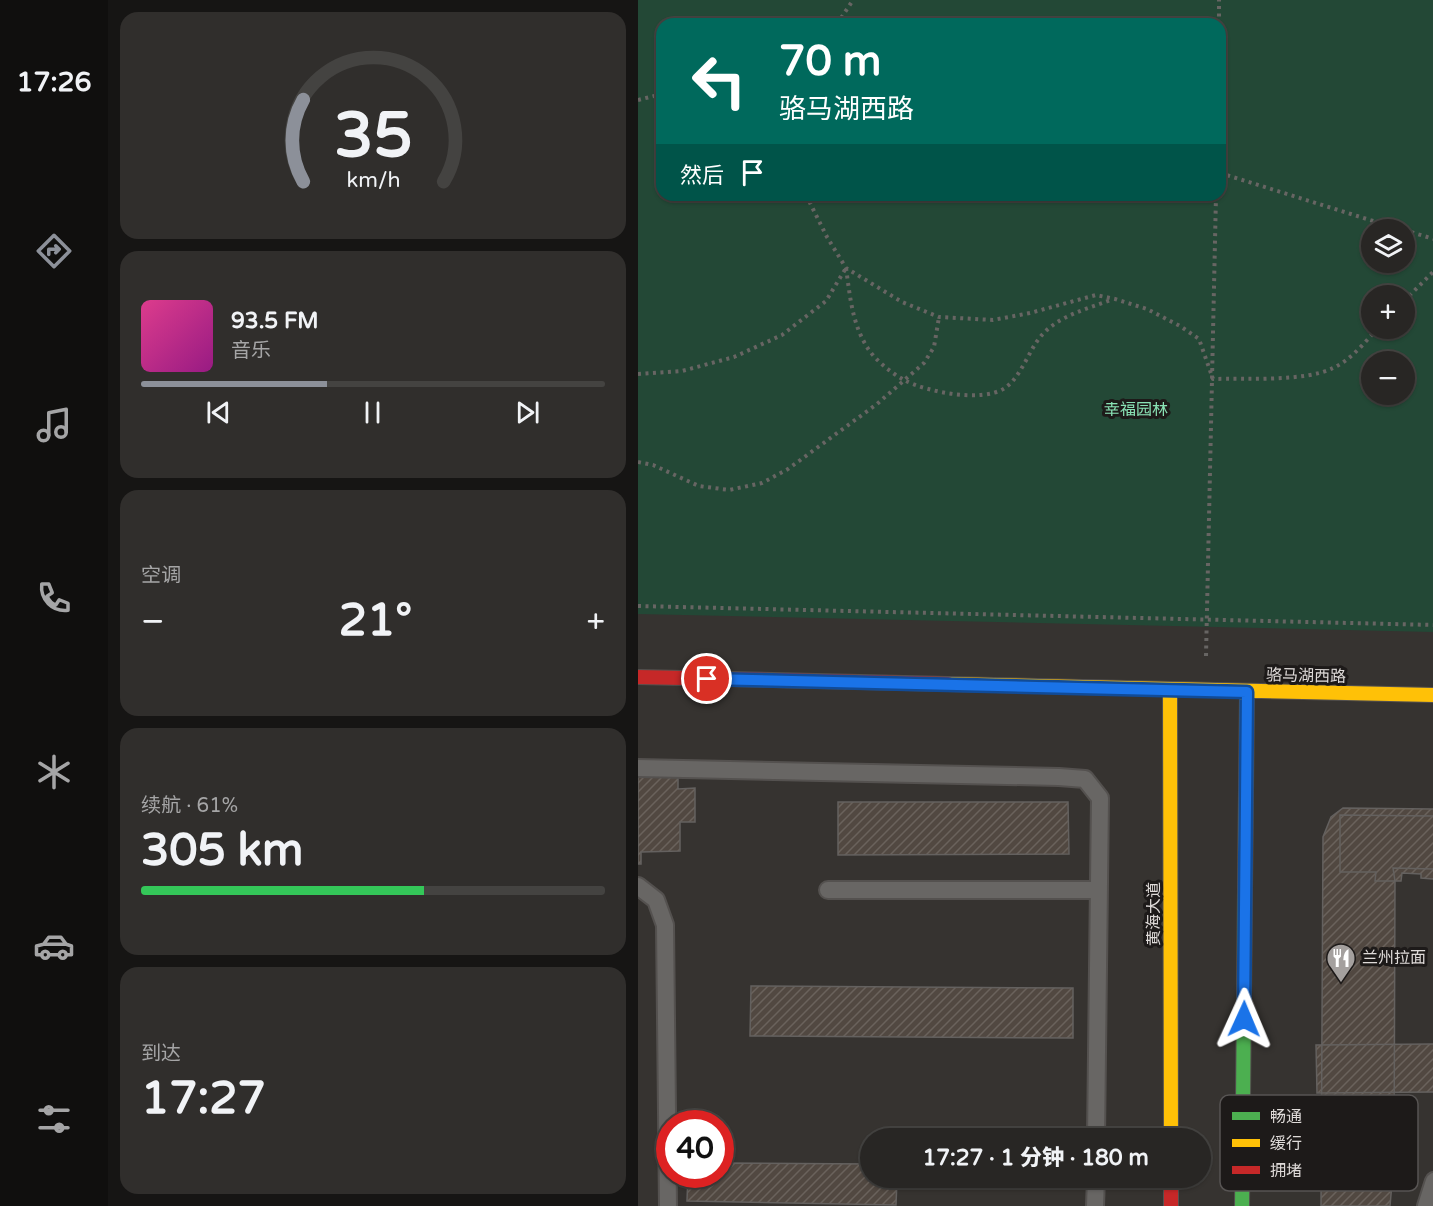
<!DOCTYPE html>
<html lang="zh">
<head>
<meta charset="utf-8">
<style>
	body { margin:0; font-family:"Varela Round","Noto Sans SC",sans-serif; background:#302e2c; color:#f1f3f6; height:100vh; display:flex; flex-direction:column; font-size:22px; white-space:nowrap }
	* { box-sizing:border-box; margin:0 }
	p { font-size:20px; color:#a5a5a6 }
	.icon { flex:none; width:33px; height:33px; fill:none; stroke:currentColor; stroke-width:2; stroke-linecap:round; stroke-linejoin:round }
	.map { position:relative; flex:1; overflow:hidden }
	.sheet { display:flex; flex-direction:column; gap:12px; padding:12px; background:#161514; width:530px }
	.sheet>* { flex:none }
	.top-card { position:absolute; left:18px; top:18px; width:570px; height:183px; border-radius:18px; box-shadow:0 2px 4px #0004,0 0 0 2px #444341; background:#00695c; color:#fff; overflow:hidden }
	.buttons { position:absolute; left:723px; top:219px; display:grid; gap:12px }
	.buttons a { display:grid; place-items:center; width:54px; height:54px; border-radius:50%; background:#282624; box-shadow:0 2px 4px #0004,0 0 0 2px #444341; font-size:30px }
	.speed { position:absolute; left:18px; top:1110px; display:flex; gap:12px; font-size:30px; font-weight:700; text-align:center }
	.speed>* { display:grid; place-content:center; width:78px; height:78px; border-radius:50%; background:#282624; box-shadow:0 2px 4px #0004,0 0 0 2px #444341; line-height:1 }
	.speed .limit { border:9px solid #d22; background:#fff; color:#111 }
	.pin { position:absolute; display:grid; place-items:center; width:51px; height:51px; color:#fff; margin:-26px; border:3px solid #fff; border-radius:50%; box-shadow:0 2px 6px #0007 }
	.me { position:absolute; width:66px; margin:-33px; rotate:1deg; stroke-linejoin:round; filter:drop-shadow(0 0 4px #0008) }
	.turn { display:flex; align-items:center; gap:21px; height:126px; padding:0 24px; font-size:27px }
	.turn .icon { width:78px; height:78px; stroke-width:2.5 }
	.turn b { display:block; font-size:42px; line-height:51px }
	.then { display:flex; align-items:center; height:57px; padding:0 24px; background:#0003; gap:12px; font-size:22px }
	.big { font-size:45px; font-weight:800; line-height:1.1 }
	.sheet .card { flex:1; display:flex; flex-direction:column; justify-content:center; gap:9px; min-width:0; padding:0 21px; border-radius:18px; background:#302e2c }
	.sheet .dial { align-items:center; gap:0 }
	.dial svg { height:156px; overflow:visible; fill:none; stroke:#444341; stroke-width:7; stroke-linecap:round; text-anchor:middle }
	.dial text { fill:#f1f3f6; stroke:none }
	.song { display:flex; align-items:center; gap:18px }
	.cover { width:72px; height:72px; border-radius:9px; background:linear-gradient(135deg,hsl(330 70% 55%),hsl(310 70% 35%)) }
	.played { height:6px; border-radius:3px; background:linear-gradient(90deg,#8c9099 40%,#444341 40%) }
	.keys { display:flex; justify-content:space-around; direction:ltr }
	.heat { display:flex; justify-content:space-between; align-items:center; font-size:33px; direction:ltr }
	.charge { height:9px; border-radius:4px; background:linear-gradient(90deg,#34c759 61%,#444341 0) }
	.trip { position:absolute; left:222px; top:1128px; width:351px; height:60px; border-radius:30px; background:#282624; box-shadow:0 2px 4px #0004,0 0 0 2px #444341; font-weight:800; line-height:60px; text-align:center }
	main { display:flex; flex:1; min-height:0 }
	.tabs { display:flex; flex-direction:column; width:108px; justify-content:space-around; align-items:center; background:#100f0e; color:#a5a5a6 }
	.tabs .icon { width:42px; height:42px }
	.tabs .selected { color:#8c9099 }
	.tabs b { font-size:27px; color:#f1f3f6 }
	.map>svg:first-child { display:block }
</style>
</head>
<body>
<main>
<nav class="tabs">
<b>17:26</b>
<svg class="icon selected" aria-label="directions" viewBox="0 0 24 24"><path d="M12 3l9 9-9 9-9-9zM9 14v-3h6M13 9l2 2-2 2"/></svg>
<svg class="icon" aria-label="music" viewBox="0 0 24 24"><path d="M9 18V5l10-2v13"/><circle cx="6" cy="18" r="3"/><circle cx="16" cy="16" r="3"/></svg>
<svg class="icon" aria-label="phone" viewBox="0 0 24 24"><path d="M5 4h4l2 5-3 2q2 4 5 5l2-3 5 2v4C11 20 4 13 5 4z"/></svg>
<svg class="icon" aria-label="climate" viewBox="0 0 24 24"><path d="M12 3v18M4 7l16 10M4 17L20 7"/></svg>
<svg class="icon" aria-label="car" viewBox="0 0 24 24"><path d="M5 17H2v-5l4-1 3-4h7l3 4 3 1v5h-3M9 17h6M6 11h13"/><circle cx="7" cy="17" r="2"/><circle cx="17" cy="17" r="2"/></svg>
<svg class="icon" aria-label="filters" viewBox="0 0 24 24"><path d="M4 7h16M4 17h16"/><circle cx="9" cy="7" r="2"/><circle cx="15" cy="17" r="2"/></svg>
</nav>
<section class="sheet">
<div class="card dial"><svg viewBox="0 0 100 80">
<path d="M14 69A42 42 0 1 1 86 69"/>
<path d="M14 69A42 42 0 0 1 14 27" stroke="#8c9099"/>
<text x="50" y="56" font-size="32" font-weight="700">35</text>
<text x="50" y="72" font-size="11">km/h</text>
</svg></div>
<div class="card">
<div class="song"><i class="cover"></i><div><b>93.5 FM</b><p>音乐</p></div></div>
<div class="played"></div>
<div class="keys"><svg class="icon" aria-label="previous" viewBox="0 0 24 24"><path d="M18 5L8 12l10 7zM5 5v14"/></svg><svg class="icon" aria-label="pause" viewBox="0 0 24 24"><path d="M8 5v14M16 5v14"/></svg><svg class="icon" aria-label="next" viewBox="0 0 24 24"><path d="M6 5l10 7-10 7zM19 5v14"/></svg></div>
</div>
<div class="card"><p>空调</p>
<div class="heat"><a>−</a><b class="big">21°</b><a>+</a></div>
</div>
<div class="card"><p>续航 · 61%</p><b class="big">305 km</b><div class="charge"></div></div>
<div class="card"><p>到达</p><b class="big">17:27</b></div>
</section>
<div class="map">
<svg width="796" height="1206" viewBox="0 0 796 1206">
	<defs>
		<pattern id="building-hatch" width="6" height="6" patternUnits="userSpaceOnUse" patternTransform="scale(1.5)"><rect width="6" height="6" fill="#514841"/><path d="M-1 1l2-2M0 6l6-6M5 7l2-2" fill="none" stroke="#6a625c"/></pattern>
	</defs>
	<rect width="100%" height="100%" fill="#363330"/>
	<path fill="#234836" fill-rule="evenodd" d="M0 0H795V632L0 614ZM24 24H582V195H24ZM734 230H766V262H734ZM734 296H766V328H734ZM734 362H766V394H734Z"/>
	<path fill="url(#building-hatch)" stroke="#64615f" stroke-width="1.5" d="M0 777H40V789L57 788V822H42V851L3 852V864H0Z
		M200 802H430L431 854 200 855Z
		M705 808 796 809V869L755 868 757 881 756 1160 752 1206H683L685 837 693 817Z
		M702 815 796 816V879L783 878V874L764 873 763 881H737L738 872H702Z
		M113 986 435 988V1038L112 1036Z
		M796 1044V1092L679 1093 678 1045Z
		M255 1137 394 1138H255Z
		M82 1163 232 1164V1178H432V1183L259 1180 258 1205 49 1201 50 1174H82Z"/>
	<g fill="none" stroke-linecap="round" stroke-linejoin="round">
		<g stroke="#54514f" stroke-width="20">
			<path id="lane" d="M0 768 421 777 447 779 462 798 458 1138
				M0 886 18 900 27 925 30 1206
				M190 890H461
				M457 1206 458 1178
				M788 1206 796 1181"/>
		</g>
		<g stroke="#54514f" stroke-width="16">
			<path id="fast" d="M604 1206 607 889"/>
		</g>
		<g stroke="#54514f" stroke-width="16">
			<path id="slow" d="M310 684 796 695
				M532 690 533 1138
				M607 889 609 692"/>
		</g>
		<g stroke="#54514f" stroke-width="16">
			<path id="jam" d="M0 677 310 684
				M533 1178V1206"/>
		</g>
		<path stroke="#676563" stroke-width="4" stroke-dasharray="3 4.5" stroke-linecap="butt" d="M199 24 215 0
			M581 24V0
			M0 100 24 94
			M582 173 764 230
			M168 195 189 237 208 268 264 302 301 317 355 320 392 313 458 295 477 299 509 309 542 326 561 339 575 379C608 378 667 382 695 368 713 360 727 342 740 328
			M766 230 796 239
			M208 268C212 296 214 323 229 347 237 360 252 372 266 380 289 392 344 403 367 388 383 377 391 350 403 336 421 315 450 309 475 299
			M766 301 796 271
			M0 374 44 371 96 357 144 335 188 301 208 268
			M0 462 15 465 61 486 91 490 124 483 150 469 239 404 286 363 296 347 301 317
			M0 606 796 625
			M568 656 578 195"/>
		<use href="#lane" stroke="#686664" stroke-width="16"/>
		<use href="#fast" stroke="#4caf50" stroke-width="14"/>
		<use href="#slow" stroke="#ffc107" stroke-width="14"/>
		<use href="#jam" stroke="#c62828" stroke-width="14"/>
	</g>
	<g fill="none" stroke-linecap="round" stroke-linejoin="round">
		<g stroke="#114b97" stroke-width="15">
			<path id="route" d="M69 679 609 692 606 1019"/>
		</g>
		<use href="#route" stroke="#1a73e8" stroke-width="10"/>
	</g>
	<defs>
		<g id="restaurant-pin" transform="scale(1.5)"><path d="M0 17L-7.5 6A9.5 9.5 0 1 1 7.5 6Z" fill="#a4a09e" stroke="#1d1a19"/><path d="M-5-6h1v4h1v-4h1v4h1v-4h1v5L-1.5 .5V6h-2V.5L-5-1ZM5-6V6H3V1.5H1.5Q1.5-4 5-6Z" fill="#fff"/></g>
	</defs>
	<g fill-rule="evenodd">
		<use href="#restaurant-pin" x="703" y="958"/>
	</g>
	<g text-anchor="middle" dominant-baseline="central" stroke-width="6" stroke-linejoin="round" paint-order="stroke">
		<g font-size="16" fill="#89e1b4" stroke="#1d1a19">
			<text x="498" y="410">幸福园林</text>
		</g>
		<g font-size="16" fill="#dfdbd9" stroke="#1d1a19">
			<text transform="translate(668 676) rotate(1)">骆马湖西路</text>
			<text transform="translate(516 914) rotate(-90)">黄海大道</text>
		</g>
		<g font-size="16" fill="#dfdbd9" stroke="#1d1a19" text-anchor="start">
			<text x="724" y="958">兰州拉面</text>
		</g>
	</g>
	<rect x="582" y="1095" width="198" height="96" rx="9" fill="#1d1a19" stroke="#575453" stroke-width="1.5"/>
	<rect x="594" y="1112" width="28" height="8" fill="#4caf50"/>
	<rect x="594" y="1139" width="28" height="8" fill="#ffc107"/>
	<rect x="594" y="1166" width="28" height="8" fill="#c62828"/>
	<g font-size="16" fill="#dfdbd9">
		<text x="632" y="1122">畅通</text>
		<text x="632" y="1149">缓行</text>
		<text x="632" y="1176">拥堵</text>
	</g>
</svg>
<div class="buttons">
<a><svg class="icon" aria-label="layers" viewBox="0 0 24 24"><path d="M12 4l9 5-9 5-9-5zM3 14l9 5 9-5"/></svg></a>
<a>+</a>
<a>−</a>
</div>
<div class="speed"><div class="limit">40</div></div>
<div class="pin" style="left:69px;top:679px;background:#d93025"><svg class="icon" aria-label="arrive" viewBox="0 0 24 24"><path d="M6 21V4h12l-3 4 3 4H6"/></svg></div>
<svg class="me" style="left:606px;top:1019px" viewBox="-20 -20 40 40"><path d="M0-17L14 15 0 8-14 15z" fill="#1a73e8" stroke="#fff" stroke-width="4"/></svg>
<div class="trip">17:27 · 1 分钟 · 180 m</div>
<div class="top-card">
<div class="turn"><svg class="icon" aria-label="left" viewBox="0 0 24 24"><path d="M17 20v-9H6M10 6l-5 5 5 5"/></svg><div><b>70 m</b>骆马湖西路</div></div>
<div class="then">然后<svg class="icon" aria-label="arrive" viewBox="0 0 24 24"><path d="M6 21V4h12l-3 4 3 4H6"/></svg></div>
</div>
</div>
</main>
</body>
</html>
